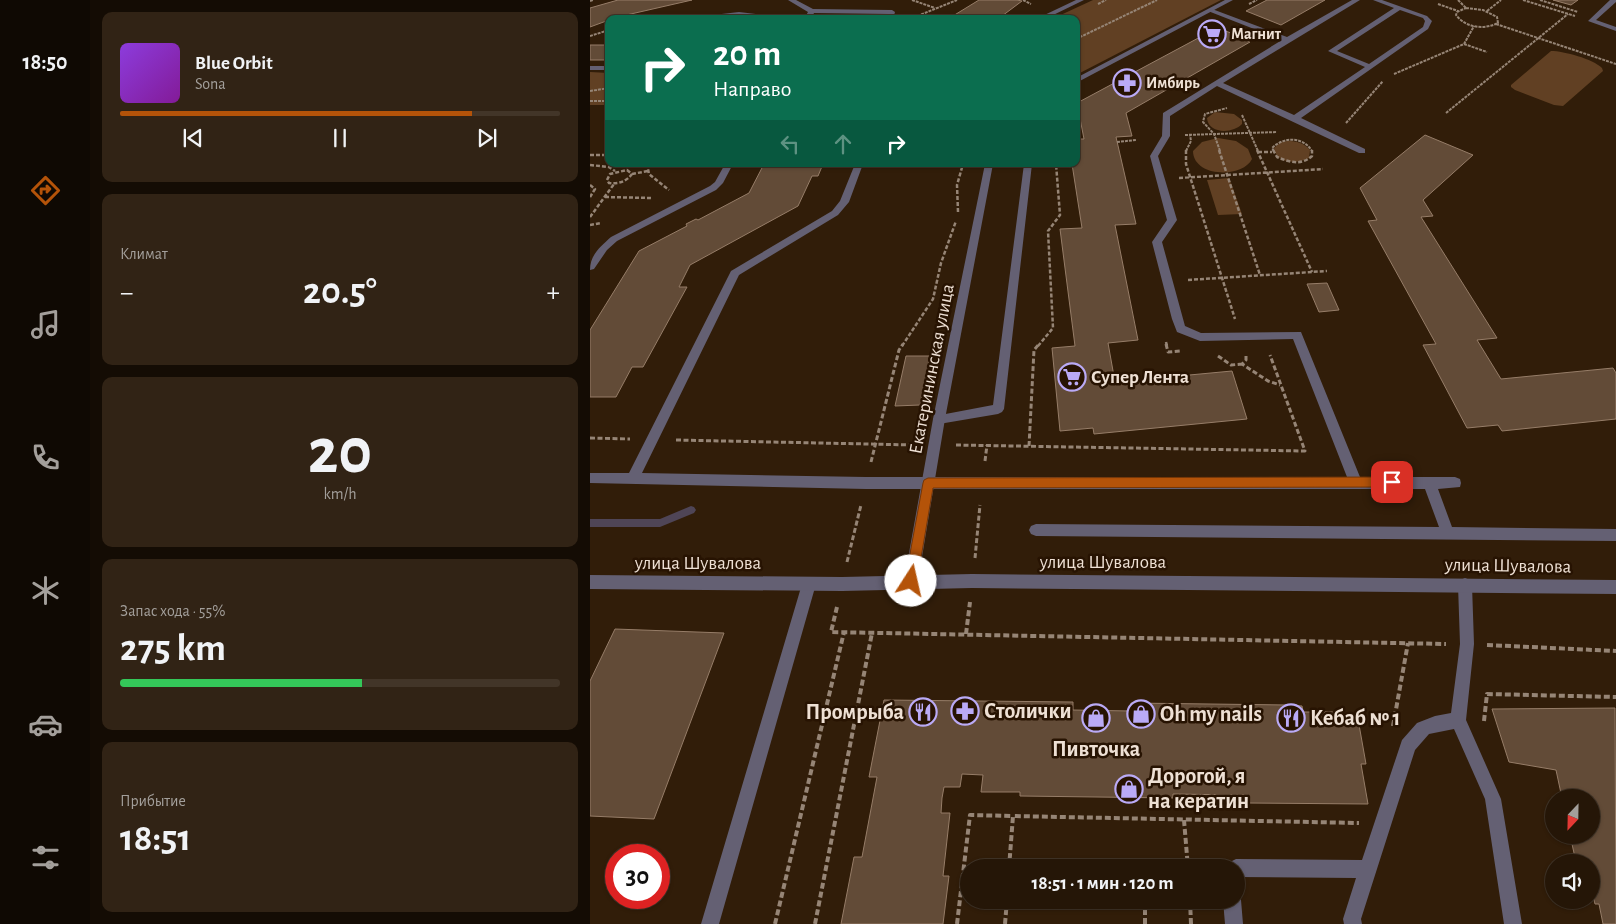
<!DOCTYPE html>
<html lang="ru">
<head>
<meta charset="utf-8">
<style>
	body { margin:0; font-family:"Alegreya Sans",sans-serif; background:#312315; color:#f1f3f6; height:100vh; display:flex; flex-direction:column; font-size:19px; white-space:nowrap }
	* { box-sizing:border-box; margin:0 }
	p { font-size:16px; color:#a39f9b }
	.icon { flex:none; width:28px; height:28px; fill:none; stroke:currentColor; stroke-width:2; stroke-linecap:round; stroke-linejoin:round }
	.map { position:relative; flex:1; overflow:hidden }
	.details { display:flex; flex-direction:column; gap:12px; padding:12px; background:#140c04; width:500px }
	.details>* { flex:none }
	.banner { position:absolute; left:15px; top:15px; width:475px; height:152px; border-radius:10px; box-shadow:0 1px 4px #0004,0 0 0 1px #423528; background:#0b6e4f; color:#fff; overflow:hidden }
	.needle { width:32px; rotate:202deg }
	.tools { position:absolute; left:955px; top:789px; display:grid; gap:10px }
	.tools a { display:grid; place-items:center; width:55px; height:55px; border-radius:50%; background:#251607; box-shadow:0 1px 4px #0004,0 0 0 1px #423528; font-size:25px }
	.speed { position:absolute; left:15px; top:844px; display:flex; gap:10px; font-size:25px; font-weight:700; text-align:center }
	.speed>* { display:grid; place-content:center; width:65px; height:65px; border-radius:50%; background:#251607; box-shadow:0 1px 4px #0004,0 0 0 1px #423528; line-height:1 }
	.speed .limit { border:8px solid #d22; background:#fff; color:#111 }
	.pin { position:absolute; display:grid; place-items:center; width:42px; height:42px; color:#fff; margin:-21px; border-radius:10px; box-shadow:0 2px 8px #0006 }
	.me { position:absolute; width:55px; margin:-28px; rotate:10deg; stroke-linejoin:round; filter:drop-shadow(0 0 4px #0008) }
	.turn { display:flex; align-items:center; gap:18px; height:105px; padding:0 25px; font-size:22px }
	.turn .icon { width:65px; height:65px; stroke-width:2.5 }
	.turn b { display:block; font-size:35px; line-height:42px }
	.lanes { display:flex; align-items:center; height:48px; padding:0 25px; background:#0003; justify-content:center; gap:25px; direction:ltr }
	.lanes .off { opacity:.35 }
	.big { font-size:38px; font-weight:600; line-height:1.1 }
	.details .widget { flex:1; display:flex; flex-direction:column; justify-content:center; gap:8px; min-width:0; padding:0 18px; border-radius:10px; background:#312315 }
	.details .dial { align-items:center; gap:0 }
	.dial b { font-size:65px; line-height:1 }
	.song { display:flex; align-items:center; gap:15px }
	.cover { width:60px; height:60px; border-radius:8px; background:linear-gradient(135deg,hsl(270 70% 55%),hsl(290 70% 35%)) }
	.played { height:5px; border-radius:2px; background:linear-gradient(90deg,#b45309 80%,#423528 80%) }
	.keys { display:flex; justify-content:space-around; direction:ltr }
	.heat { display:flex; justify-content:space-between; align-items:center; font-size:28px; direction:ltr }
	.charge { height:8px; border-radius:4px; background:linear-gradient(90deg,#34c759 55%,#423528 0) }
	.trip { position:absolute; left:370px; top:859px; width:285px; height:50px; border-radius:25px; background:#251607; box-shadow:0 1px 4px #0004,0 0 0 1px #423528; font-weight:600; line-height:50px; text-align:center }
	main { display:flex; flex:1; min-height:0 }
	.dock { display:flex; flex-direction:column; width:90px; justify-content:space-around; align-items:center; background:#0f0903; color:#a39f9b }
	.dock .icon { width:35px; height:35px }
	.dock .active { color:#b45309 }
	.dock b { font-size:22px; color:#f1f3f6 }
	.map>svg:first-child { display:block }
</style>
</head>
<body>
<main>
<nav class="dock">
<b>18:50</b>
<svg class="icon active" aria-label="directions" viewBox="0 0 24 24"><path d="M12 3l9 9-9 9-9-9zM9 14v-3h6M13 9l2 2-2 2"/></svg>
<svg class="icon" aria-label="music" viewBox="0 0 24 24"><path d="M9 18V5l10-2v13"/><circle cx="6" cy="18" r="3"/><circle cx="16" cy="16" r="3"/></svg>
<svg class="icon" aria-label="phone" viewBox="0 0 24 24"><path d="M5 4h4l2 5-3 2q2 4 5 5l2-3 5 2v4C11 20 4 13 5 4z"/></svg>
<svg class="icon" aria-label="climate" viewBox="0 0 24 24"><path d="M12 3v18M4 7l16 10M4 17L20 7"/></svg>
<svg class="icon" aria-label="car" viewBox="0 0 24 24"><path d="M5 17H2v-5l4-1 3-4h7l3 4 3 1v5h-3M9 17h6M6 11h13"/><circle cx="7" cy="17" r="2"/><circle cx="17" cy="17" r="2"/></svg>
<svg class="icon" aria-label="filters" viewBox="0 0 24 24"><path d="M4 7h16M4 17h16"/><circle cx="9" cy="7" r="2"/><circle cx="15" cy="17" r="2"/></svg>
</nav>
<section class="details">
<div class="widget">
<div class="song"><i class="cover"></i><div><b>Blue Orbit</b><p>Sona</p></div></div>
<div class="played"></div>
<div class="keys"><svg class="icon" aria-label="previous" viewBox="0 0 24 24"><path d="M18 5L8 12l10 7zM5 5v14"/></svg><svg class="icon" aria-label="pause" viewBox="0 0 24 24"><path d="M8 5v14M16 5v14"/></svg><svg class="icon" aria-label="next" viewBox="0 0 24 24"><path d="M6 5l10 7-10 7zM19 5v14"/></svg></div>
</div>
<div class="widget"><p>Климат</p>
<div class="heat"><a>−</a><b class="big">20.5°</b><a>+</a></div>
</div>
<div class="widget dial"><b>20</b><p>km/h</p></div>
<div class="widget"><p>Запас хода · 55%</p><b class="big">275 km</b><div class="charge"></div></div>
<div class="widget"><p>Прибытие</p><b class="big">18:51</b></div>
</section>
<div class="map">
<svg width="1026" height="924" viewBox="0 0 1026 924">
	<rect width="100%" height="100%" fill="#311d09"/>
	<path fill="#614023" d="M503 0H631L486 75V19H462Z
		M961 51C974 51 1003 59 1012 68L1013 71 973 106 964 105 925 90 921 87V85Z
		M0 72 19 73V105H0Z
		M625 112 644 114 652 120V124C643 134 618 134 617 118Z
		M628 138 646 141 658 149 662 159C652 179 603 177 603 151L612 142Z
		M698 141C707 141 714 143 720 150L719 158C708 164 686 164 684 148L691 142Z
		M639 178 652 214 628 215 617 180Z"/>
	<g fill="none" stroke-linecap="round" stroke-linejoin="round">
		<path fill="#4f4556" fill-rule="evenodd" d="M101 506 104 507 106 510 104 513 70 527H0V519H70Z"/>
	</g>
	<path fill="#624b37" stroke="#967d68" d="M28 0H102L19 19V20L0 27V8Z
		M389 0H427L432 1 408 19H358Z
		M677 0H735L691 25 656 11Z
		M963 0H988L981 5Z
		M627 28 655 38 653 39 660 42 536 113 542 136 526 137 546 224 525 225 548 340 518 343 525 382 642 371 657 419 504 434 503 428 470 431 462 348 485 346 470 229 492 228 482 164H486V139H494L487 103Z
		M0 45H19V60H0Z
		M835 135 883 155 833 200 843 216 831 217 907 338 887 340 911 379 1023 368 1026 373V419L912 431 908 425 877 428 833 345 846 344 778 221 787 220 770 188Z
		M174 164H233L228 176H222L208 206 100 265 89 287H97L53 367H42L26 397H0V330L49 251 97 226 96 224 106 219 108 220 159 193Z
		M737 283 749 310 729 312 717 284Z
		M316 356H340L330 405 305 406Z
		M25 629 134 633 64 819 0 816V681Z
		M294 700 483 702V710L541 711V703L697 705 712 706 713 712H746L748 719H768L776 764H771L778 804 658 803V795H646L583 794V798L430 796V792H391L393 775 372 774 370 787H354L352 798 351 813H360L353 876H359L353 924H251L264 857H272L287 777H279Z
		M1025 708 1026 924H1013L1009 904H1005L1001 888V862H986L980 835H1001V798H972L966 770 919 762 902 709Z"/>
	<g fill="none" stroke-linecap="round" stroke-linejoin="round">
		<path stroke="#968576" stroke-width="2" stroke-dasharray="3 1" stroke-linecap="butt" d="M322 0 345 8
			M433 0 441 4
			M868 0 876 8
			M933 0 985 16
			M950 0 988 12
			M0 1 3 0
			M508 4 516 0
			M659 4 667 0
			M848 4 868 11
			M876 8 893 10 907 17 908 23C894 30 876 28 866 15L867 12Z
			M897 11 911 0
			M54 19 73 16 87 19
			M320 19 367 0
			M906 24 1026 64
			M0 36 19 30
			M486 39 567 0
			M874 44 897 52
			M804 74 874 44 884 26
			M0 91 19 88
			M0 101H19
			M856 113 978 14
			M652 115 668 151
			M756 123 793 81
			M595 135 687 132
			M527 142 546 140
			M596 151 601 141 600 135
			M630 151 624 134 613 122 615 114 637 108
			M684 151 682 148C693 137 713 136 722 151"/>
		<path stroke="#968576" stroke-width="2.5" stroke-dasharray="4 2" stroke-linecap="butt" d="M596 150V164L645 319
			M629 150 670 275
			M667 150 722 272
			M683 150 687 157C699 162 711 166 722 156V150
			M668 152H682
			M0 155H19
			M61 164 58 169 59 174 79 190
			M0 165 19 167 25 171
			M37 170 42 174C36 182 28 184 19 183L17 180 20 174Z
			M42 174 58 171
			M589 178 733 169
			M0 185 5 189 0 197
			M15 197 61 198
			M368 212 367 185 373 164
			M0 217 24 184
			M0 225 11 223
			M598 280 737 271
			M576 342 577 346
			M312 346 343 299 351 263 366 221
			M448 346 463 328 458 231 470 215 466 164"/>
		<path stroke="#968576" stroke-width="3" stroke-dasharray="5 2.5" stroke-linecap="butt" d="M576 344 578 352 590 351
			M628 356 641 365 652 364
			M656 356V360L652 364 678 381 690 385
			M0 438 40 439
			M86 440 325 445
			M366 445 715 451 680 355
			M439 446 444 350 449 344
			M395 461 397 445
			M281 462 309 350 313 344
			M385 558 390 505
			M257 562 271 505"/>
		<path stroke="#968576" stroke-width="4" stroke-dasharray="6 3" stroke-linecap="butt" d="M247 607 241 632 856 644
			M376 634 380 602
			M897 645 1026 651
			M894 721 897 694 1026 697
			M803 726 818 643
			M594 820 598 868
			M419 865 572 868
			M419 868 423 816 769 823
			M555 900V924
			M600 900 601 924
			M185 924 254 632
			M225 924 282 633
			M367 924 380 815 423 816
			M415 924 417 900"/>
		<path fill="#646073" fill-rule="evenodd" d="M198 0H206L223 9 302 10 305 12 303 19H296L298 14 224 13 221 19H214L218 12Z
			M762 0H770L633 83 704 115 775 67 738 51 804 8 783 0H792L837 16 842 21 838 29 711 118 775 149V153H769L627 86 580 116V136L568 156 587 220 572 242 595 326 611 333 711 332 770 477H865L870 479 871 483 870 487 848 489 862 527 1026 529V541L446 536 441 534 439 530 441 526 446 524 849 527 835 489H276L0 483V473H39L141 271 242 211 250 201 265 164H273L259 202 248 215 149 275 52 473 276 477H757L703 339 610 341 587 332 582 319 562 242 577 220 560 156 572 136 573 113 692 40 618 11V9H622L697 37ZM810 10 833 18 835 21 833 27 779 64 747 51Z
			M1020 0H1026V2L1006 20 1026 27V31L998 21Z
			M149 12 175 15 186 19 149 17 112 19 123 15Z
			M135 164H143L133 183 126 190 27 241 17 250 4 269 0 270C0 255 10 247 21 237L120 186 125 182Z
			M434 164H442L414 409 412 412 408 414 349 424 345 422 343 419 345 416 403 405Z
			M875 578 880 580 882 585 884 644 876 720 911 799 932 924H914L895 799 864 729 839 734 825 750 771 919 772 924H754L753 919 766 878 646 877V868H637L640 862 646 859 772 860 812 740 827 723 845 716 861 713 870 644 868 585 870 580Z
			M646 893 651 900 653 924H635L633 900H646Z"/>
		<path fill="#646073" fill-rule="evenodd" d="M486 0H494L455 19H446Z
			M635 0H643L486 83V78Z
			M0 66H19V70H0Z
			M395 164H403L355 419 328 581 326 586 321 588 316 586 314 581 343 419Z
			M219 577 224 579 226 584 129 924H111L212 584 214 579Z"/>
		<path fill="#646073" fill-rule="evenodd" d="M382 574 1026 580V594L382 588 252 591 0 589V575L252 577Z"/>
	</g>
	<path fill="#b45309" stroke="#753606" d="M802 477 807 479 808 482 807 486 802 487 343 488 327 581 326 585 321 587 316 585 315 581 333 483 334 480 338 478Z"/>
	<defs>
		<g id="supermarket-ring" transform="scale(1.4375)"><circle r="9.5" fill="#271302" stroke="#baaaf6" stroke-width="1.5"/><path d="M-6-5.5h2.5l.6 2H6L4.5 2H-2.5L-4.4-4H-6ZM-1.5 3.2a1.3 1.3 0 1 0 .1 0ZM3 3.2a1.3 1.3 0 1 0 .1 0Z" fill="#baaaf6"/></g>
		<g id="pharmacy-ring" transform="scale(1.4375)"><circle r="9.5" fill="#271302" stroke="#baaaf6" stroke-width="1.5"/><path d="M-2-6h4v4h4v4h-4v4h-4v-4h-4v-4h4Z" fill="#baaaf6"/></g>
		<g id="restaurant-ring" transform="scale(1.4375)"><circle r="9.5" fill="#271302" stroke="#baaaf6" stroke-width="1.5"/><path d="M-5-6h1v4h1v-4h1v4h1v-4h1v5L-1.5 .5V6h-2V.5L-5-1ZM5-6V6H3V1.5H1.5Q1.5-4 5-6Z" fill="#baaaf6"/></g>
		<g id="shop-ring" transform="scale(1.4375)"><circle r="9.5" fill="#271302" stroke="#baaaf6" stroke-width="1.5"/><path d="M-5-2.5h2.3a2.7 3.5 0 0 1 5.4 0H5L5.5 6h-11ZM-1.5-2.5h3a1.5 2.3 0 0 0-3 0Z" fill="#baaaf6"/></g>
	</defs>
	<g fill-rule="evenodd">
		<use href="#supermarket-ring" x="622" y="34"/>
		<use href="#pharmacy-ring" x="537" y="83"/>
		<use href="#supermarket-ring" x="482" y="377"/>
		<use href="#pharmacy-ring" x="375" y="711"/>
		<use href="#restaurant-ring" x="333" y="712"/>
		<use href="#shop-ring" x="551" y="714"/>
		<use href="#shop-ring" x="506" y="718"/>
		<use href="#restaurant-ring" x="701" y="718"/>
		<use href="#shop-ring" x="539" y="789"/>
	</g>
	<g text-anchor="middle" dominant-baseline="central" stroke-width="5" stroke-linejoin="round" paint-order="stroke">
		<g font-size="16" font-weight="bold" fill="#eee0d4" stroke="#271302" text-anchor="start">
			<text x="641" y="34">Магнит</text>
			<text x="556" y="83">Имбирь</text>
		</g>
		<g font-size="19" fill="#eee0d4" stroke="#271302">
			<text transform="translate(342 369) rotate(-79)">Екатерининская улица</text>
			<text x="513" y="562">улица Шувалова</text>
			<text x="108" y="563">улица Шувалова</text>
			<text transform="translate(918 566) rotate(1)">улица Шувалова</text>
		</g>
		<g font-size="19" font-weight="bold" fill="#eee0d4" stroke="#271302" text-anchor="start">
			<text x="501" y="377">Супер Лента</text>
		</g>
		<g font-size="22" font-weight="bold" fill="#eee0d4" stroke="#271302" text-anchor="start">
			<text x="394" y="711">Столички</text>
			<text x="314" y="712" text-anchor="end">Промрыба</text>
			<text x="570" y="714">Oh my nails</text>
			<text x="720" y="718">Кебаб № 1</text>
			<text x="506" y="749" text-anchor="middle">Пивточка</text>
			<text x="558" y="776">Дорогой, я<tspan x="558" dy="25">на кератин</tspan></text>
		</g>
	</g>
</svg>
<div class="tools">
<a><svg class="needle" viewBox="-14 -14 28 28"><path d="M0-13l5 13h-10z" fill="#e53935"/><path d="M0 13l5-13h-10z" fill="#a39f9b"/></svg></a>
<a><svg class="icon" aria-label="sound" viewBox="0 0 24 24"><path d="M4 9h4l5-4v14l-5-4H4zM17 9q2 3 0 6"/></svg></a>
</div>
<div class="speed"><div class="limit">30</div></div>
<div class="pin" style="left:802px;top:482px;background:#d93025"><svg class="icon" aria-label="arrive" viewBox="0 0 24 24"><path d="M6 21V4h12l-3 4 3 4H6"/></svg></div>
<svg class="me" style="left:321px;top:581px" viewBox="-20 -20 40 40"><circle r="19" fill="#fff"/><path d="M0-13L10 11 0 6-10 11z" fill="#b45309"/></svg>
<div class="trip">18:51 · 1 мин · 120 m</div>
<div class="banner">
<div class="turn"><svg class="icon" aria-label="right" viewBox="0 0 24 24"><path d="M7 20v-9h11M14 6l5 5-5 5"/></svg><div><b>20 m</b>Направо</div></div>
<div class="lanes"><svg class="icon off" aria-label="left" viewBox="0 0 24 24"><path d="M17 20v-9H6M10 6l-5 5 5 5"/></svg><svg class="icon off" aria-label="ahead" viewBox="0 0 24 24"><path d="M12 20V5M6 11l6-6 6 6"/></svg><svg class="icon" aria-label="right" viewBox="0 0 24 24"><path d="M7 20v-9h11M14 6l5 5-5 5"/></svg></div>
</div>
</div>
</main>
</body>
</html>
